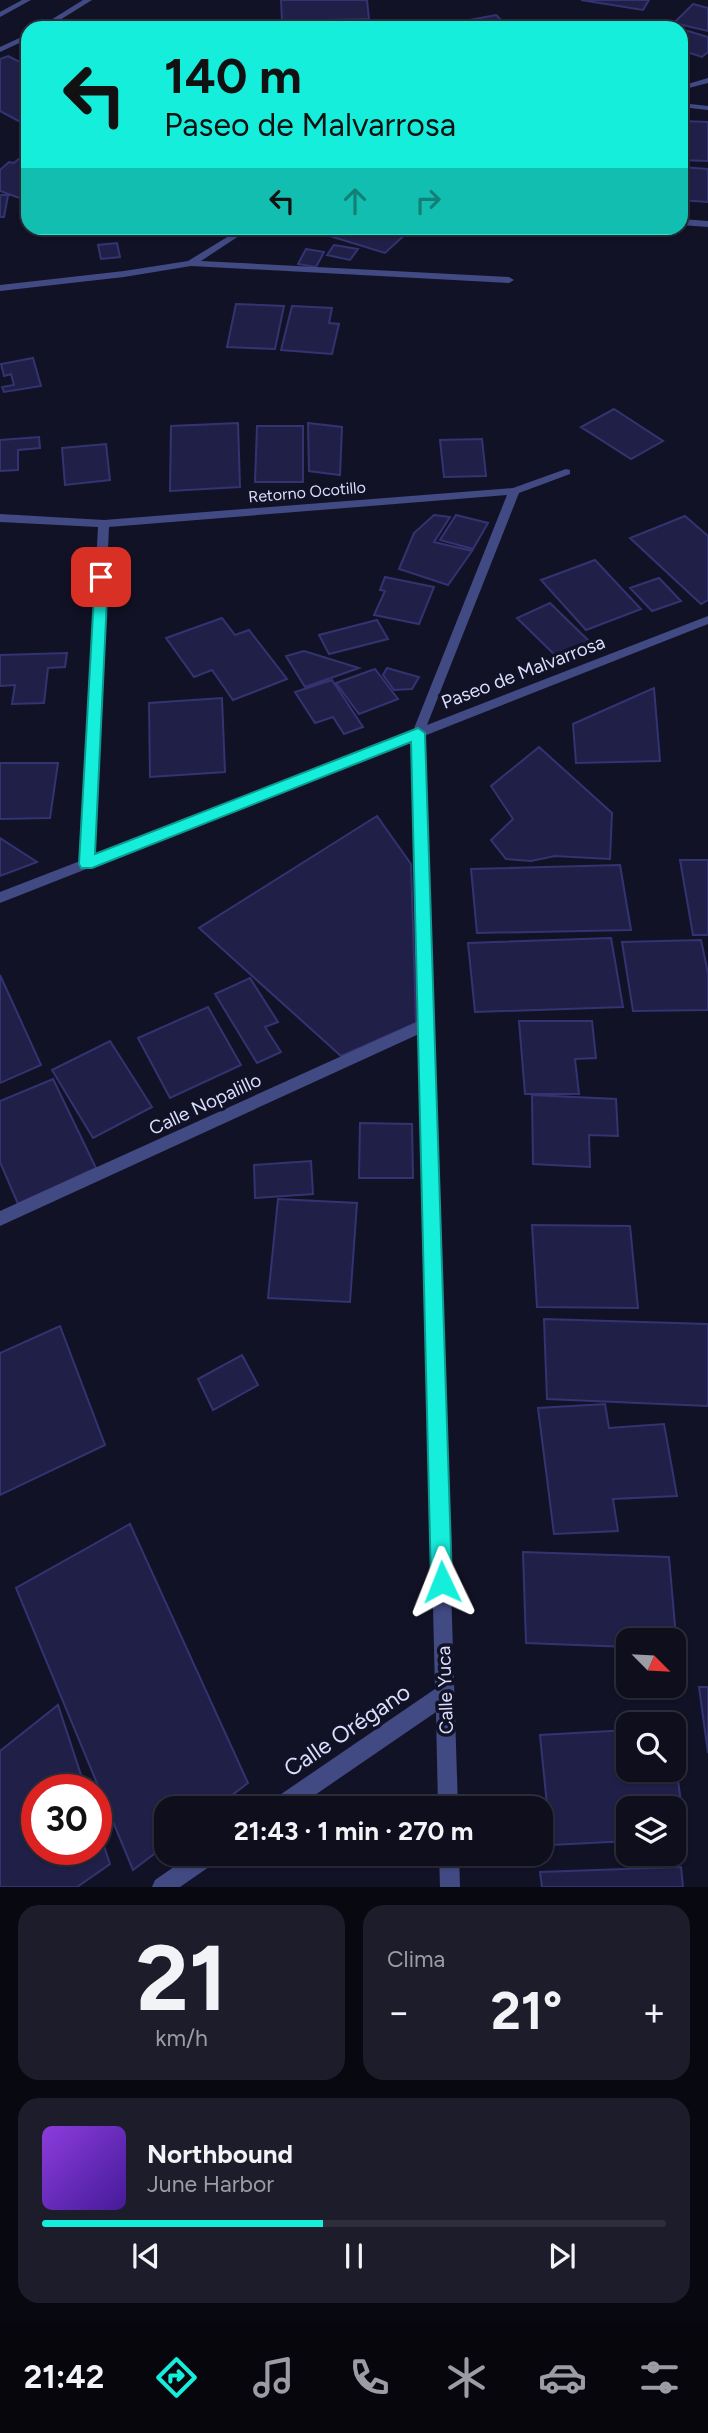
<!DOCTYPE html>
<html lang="es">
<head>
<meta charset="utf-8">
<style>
	body { margin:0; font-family:Figtree,sans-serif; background:#1c1c2a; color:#f1f3f6; height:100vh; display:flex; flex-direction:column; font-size:26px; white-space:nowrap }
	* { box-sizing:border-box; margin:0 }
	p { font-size:23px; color:#9b9ca4 }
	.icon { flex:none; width:38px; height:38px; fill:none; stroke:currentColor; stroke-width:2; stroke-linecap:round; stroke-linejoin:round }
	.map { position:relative; height:1887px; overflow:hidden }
	.drawer { display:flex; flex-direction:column; gap:18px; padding:18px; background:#080810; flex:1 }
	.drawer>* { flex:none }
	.hud { position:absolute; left:21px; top:21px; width:667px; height:214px; border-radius:21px; box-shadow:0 2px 5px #0004,0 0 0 2px #2e2e3b; background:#16eedc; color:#111; overflow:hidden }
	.needle { width:46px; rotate:114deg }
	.fabs { position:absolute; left:616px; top:1628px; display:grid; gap:14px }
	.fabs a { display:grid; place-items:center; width:70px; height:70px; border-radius:14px; background:#0e0e1d; box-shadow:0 2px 5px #0004,0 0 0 2px #2e2e3b; font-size:35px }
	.speed { position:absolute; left:21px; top:1774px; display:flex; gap:14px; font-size:35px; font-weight:700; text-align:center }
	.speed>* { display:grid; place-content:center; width:91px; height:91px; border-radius:50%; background:#0e0e1d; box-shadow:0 2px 5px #0004,0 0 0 2px #2e2e3b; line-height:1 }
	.speed .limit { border:10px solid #d22; background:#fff; color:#111 }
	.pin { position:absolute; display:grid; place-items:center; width:60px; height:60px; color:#fff; margin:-30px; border-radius:14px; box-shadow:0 4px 10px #0006 }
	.me { position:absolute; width:77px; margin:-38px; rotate:358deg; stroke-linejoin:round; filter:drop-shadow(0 0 5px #0008) }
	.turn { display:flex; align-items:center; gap:24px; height:147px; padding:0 28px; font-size:32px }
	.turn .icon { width:91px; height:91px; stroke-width:2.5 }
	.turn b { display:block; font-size:49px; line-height:60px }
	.lanes { display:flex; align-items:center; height:66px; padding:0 28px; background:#0003; justify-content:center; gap:35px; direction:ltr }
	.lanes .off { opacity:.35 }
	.big { font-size:52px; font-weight:700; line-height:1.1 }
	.drawer .tile { flex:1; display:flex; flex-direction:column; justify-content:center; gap:10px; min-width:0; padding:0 24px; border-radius:21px; background:#1c1c2a }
	.drawer .dial { align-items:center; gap:0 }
	.dial b { font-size:91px; line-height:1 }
	.song { display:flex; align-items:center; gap:21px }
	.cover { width:84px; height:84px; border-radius:10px; background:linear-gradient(135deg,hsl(270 70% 55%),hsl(260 70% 35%)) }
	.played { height:7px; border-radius:4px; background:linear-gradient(90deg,#16eedc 45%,#2e2e3b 45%) }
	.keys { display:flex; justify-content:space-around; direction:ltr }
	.heat { display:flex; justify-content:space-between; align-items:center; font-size:38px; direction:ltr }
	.drawer .tiles { flex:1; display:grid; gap:18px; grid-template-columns:1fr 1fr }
	.tile:last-child { grid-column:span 2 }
	.trip { position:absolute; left:154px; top:1796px; width:399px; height:70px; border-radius:21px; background:#0e0e1d; box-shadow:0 2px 5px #0004,0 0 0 2px #2e2e3b; font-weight:700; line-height:70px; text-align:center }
	.tab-bar { display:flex; height:112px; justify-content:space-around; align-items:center; background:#06060c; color:#9b9ca4 }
	.tab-bar .icon { width:49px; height:49px }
	.tab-bar .on { color:#16eedc }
	.tab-bar b { font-size:32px; color:#f1f3f6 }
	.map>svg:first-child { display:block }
</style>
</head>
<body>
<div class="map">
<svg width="708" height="1887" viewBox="0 0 708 1887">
	<rect width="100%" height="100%" fill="#121227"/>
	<path fill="#201f47" stroke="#343371" stroke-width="2" d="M281 0H367L369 19 282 21Z
		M581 0H649L643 10Z
		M693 4 708 8V31L674 23Z
		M496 15 506 25 492 28H440L438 26Z
		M289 22H353V28H289Z
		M681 29 708 37V52L702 57 681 50Z
		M8 56 28 66V126L0 111V59Z
		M681 121 708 122V161L681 160Z
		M21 157 28 158V201L0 191V170L9 162 14 163Z
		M681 167 708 169V202L681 200Z
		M0 195H8L4 217H0Z
		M343 228H402L410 230 385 253 333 237Z
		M117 243 120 257 101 259 98 245Z
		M334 245 358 249 350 260 327 255Z
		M306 249 324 252 316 267 298 264Z
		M236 304 284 306 275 349 227 347Z
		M292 306 332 308 329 323 339 324 332 354 281 350Z
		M33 358 41 386 4 392 2 387 14 385 11 374 4 376 1 364Z
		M614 409 663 441 631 459 581 427Z
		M238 423 240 487 170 491 171 426Z
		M308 423 342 427 340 475 309 471Z
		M257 426H303V482H255Z
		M39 437 40 448 18 450V470L0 471V440Z
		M482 439 486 476 444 477 440 440Z
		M106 444 110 480 65 485 62 448Z
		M434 515 450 517 434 542 472 551 448 585 399 569 414 533Z
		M456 515 488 523 473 549 440 540Z
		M685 516 708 536V600L701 604 630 538Z
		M595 560 641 609 586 630 541 580Z
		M385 577 434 587 419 624 374 615 385 591 380 590Z
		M659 578 681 601 652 611 630 588Z
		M550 603 593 645 560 660 517 618Z
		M222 618 235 635 249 630 287 679 233 700 212 670 194 677 166 638Z
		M377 620 388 639 329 654 319 635Z
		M304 651 359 668 305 687 286 656Z
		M67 653 65 667 48 668 44 703 12 704 15 685 0 686V655Z
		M387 668 419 677 412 689 394 690 383 675Z
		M375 669 398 699 359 714 336 683Z
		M332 680 363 727 344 734 333 717 315 723 295 692Z
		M654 688 660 761 576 763 573 724Z
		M222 698 225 772 150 777 149 703Z
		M539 747 612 813 610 859 555 856 531 861 506 859 491 840 513 819 491 786Z
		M0 763H58L50 818 0 819Z
		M377 816 411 864 416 1023 341 1056 199 928Z
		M0 838 37 862 0 876Z
		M680 860H708V935H693Z
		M620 865 631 930 477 933 471 869Z
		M611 938 623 1007 475 1012 468 943Z
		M701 940 708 973V1010L633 1011 622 942Z
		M0 975 41 1065 0 1083Z
		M250 978 278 1022 265 1027 281 1052 257 1063 215 994Z
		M208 1007 241 1065 170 1098 138 1038Z
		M519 1021H592L596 1058 575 1059 579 1094H525Z
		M110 1041 152 1107 93 1138 52 1070Z
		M53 1079 96 1168 18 1204 0 1162V1101Z
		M532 1095 616 1099 618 1136 589 1135 590 1167 533 1164Z
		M360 1123 412 1124 413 1178H359Z
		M311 1161 313 1194 255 1198 254 1165Z
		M278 1199 357 1203 350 1302 268 1298Z
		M532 1225 630 1226 638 1308 537 1307Z
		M544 1319 708 1324V1406L547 1399Z
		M60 1326 105 1445 0 1495V1353Z
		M242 1355 258 1385 213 1410 198 1379Z
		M605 1404 609 1428 664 1424 677 1496 613 1499 618 1531 554 1534 538 1408Z
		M130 1524 248 1783 215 1808H166V1845L133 1870 16 1588Z
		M523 1552 669 1557 677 1649 674 1648V1640H628V1647L526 1643Z
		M699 1687H708V1753Z
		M58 1705 86 1790H37V1850H96V1822L110 1864 77 1887H0V1751Z
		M628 1730V1769H674V1752L686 1838H674V1808H628V1841L551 1845 540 1735Z
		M681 1867 683 1887H542L540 1872Z"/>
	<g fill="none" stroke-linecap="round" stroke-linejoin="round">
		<path fill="#414a83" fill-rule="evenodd" d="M22 0H31L0 17V12Z
			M83 0H92L47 28H38Z
			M28 34V39L0 52V47Z
			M708 78V83L681 90V86Z
			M681 103 708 106V110L681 107Z
			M681 219 708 221V227L681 225Z
			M242 228H251L201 261 509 277 514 280 509 283 191 266 124 277 0 291V285L124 271 188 261Z
			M566 469 570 470V474L519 493 427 725 708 616V624L424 736 458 1808H438L436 1712 296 1808H268L271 1801 435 1689 419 1034 0 1226V1211L419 1021 412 741 0 903V892L80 861 98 527 0 522V514L104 520 513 488ZM507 495 413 731 94 856 109 527Z
			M194 1853H222L219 1860 180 1887H152L155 1880Z
			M439 1853H459L460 1887H440Z"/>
	</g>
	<path fill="#16eedc" stroke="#0e9b8f" stroke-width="2" d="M101 572 108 577 95 854 413 730 418 728 425 733 452 1582 449 1589 442 1593 434 1589 431 1582 411 742 92 868H81L79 864 95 577Z"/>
	<g text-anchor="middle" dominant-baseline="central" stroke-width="7" stroke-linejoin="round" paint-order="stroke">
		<g font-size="16" fill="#dbddfc" stroke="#121227">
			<text transform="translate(307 492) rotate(-5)">Retorno Ocotillo</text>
		</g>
		<g font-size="19" fill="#dbddfc" stroke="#121227">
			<text transform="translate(523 672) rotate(-21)">Paseo de Malvarrosa</text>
			<text transform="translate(205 1104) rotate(-25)">Calle Nopalillo</text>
			<text transform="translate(445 1690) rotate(-92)">Calle Yuca</text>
		</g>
		<g font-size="23" fill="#dbddfc" stroke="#121227">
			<text transform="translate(347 1730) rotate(-34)">Calle Orégano</text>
		</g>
	</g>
</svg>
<div class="fabs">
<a><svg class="needle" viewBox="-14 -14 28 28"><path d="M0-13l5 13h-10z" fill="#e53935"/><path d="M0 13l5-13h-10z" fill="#9b9ca4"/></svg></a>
<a><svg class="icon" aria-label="search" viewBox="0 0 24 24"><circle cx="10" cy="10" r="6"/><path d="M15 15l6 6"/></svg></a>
<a><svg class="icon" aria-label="layers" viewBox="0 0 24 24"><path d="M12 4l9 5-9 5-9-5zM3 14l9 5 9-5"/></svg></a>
</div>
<div class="speed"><div class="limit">30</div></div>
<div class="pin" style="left:101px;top:577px;background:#d93025"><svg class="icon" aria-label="arrive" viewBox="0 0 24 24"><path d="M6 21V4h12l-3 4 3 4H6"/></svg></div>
<svg class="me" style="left:442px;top:1582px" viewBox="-20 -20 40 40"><path d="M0-17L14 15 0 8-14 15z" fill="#16eedc" stroke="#fff" stroke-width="4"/></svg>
<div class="trip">21:43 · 1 min · 270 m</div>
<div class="hud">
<div class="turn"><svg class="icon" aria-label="left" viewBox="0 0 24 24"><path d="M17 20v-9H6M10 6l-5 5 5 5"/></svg><div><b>140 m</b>Paseo de Malvarrosa</div></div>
<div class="lanes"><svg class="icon" aria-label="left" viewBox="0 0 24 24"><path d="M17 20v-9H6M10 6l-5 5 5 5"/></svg><svg class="icon off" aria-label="ahead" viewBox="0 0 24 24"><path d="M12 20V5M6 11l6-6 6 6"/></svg><svg class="icon off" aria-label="right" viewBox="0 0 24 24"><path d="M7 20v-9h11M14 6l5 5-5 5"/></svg></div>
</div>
</div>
<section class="drawer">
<div class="tiles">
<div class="tile dial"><b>21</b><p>km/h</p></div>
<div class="tile"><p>Clima</p>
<div class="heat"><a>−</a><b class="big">21°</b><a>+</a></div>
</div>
<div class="tile">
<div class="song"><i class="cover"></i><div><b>Northbound</b><p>June Harbor</p></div></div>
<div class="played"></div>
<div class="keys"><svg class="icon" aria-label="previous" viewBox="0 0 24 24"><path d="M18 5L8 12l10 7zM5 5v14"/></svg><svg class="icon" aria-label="pause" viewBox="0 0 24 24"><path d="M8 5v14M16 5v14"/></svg><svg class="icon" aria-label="next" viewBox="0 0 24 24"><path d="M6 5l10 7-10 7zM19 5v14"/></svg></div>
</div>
</div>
</section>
<nav class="tab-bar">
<b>21:42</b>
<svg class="icon on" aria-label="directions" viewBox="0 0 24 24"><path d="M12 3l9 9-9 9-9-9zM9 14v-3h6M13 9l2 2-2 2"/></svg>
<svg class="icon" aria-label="music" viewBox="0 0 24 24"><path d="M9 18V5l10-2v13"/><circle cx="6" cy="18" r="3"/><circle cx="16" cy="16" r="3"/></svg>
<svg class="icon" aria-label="phone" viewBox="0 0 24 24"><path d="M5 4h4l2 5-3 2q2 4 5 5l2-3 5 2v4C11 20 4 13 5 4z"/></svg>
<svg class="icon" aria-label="climate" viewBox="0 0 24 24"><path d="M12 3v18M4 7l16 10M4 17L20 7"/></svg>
<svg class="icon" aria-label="car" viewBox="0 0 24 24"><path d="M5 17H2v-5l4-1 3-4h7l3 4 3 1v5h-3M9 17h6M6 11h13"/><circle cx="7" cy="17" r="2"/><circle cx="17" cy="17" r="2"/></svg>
<svg class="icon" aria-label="filters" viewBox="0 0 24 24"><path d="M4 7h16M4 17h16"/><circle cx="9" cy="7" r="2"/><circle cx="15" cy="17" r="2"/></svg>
</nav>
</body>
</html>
